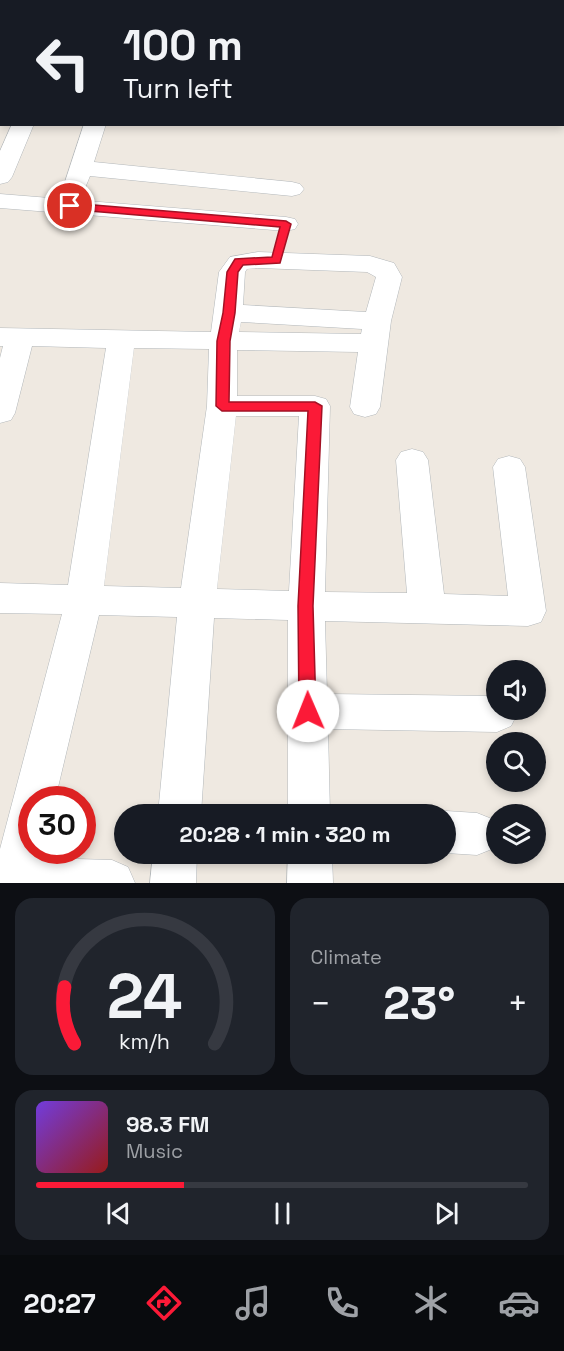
<!DOCTYPE html>
<html lang="en">
<head>
<meta charset="utf-8">
<style>
	body { margin:0; font-family:"Space Grotesk",sans-serif; background:#20242c; color:#f1f3f6; height:100vh; display:flex; flex-direction:column; font-size:22px; white-space:nowrap }
	* { box-sizing:border-box; margin:0 }
	p { font-size:20px; color:#9ea1a6 }
	.icon { flex:none; width:33px; height:33px; fill:none; stroke:currentColor; stroke-width:2; stroke-linecap:round; stroke-linejoin:round }
	.map { position:relative; height:883px; overflow:hidden }
	.details { display:flex; flex-direction:column; gap:15px; padding:15px; background:#0d0f14; flex:1 }
	.details>* { flex:none }
	.guide { position:absolute; left:0px; top:0px; width:564px; height:126px; box-shadow:0 3px 9px #0003; background:#171b24; color:#f1f3f6; overflow:hidden }
	.buttons { position:absolute; left:486px; top:660px; display:grid; gap:12px }
	.buttons a { display:grid; place-items:center; width:60px; height:60px; border-radius:50%; background:#171b24; box-shadow:0 3px 9px #0003; font-size:30px }
	.speed { position:absolute; left:18px; top:786px; display:flex; gap:12px; font-size:30px; font-weight:700; text-align:center }
	.speed>* { display:grid; place-content:center; width:78px; height:78px; border-radius:50%; background:#171b24; box-shadow:0 3px 9px #0003; line-height:1 }
	.speed .limit { border:9px solid #d22; background:#fff; color:#111 }
	.pin { position:absolute; display:grid; place-items:center; width:51px; height:51px; color:#fff; margin:-26px; border:3px solid #fff; border-radius:50%; box-shadow:0 2px 6px #0007 }
	.me { position:absolute; width:66px; margin:-33px; rotate:359deg; stroke-linejoin:round; filter:drop-shadow(0 0 4px #0008) }
	.turn { display:flex; align-items:center; gap:21px; height:126px; padding:0 24px; font-size:27px }
	.turn .icon { width:78px; height:78px; stroke-width:2.5 }
	.turn b { display:block; font-size:42px; line-height:51px }
	.big { font-size:45px; font-weight:600; line-height:1.1 }
	.details .card { flex:1; display:flex; flex-direction:column; justify-content:center; gap:9px; min-width:0; padding:0 21px; border-radius:18px; background:#20242c }
	.details .dial { align-items:center; gap:0 }
	.dial svg { height:156px; overflow:visible; fill:none; stroke:#363941; stroke-width:7; stroke-linecap:round; text-anchor:middle }
	.dial text { fill:#f1f3f6; stroke:none }
	.song { display:flex; align-items:center; gap:18px }
	.cover { width:72px; height:72px; border-radius:9px; background:linear-gradient(135deg,hsl(260 70% 55%),hsl(0 70% 35%)) }
	.played { height:6px; border-radius:3px; background:linear-gradient(90deg,#fb1a37 30%,#363941 30%) }
	.keys { display:flex; justify-content:space-around; direction:ltr }
	.heat { display:flex; justify-content:space-between; align-items:center; font-size:33px; direction:ltr }
	.details .tiles { flex:1; display:grid; gap:15px; grid-template-columns:1fr 1fr }
	.card:last-child { grid-column:span 2 }
	.trip { position:absolute; left:114px; top:804px; width:342px; height:60px; border-radius:30px; background:#171b24; box-shadow:0 3px 9px #0003; font-weight:600; line-height:60px; text-align:center }
	.tabs { display:flex; height:96px; justify-content:space-around; align-items:center; background:#090b0e; color:#9ea1a6 }
	.tabs .icon { width:42px; height:42px }
	.tabs .selected { color:#fb1a37 }
	.tabs b { font-size:27px; color:#f1f3f6 }
	.map>svg:first-child { display:block }
</style>
</head>
<body>
<div class="map">
<svg width="564" height="883" viewBox="0 0 564 883">
	<rect width="100%" height="100%" fill="#efe9e1"/>
	<g fill="none" stroke-linecap="round" stroke-linejoin="round">
		<g stroke="#b2b7ba" stroke-width="1">
			<path id="minor" d="M11 0H29V2H11Z
				M64 0H82L63 2Z
				M128 0H146L127 2Z
				M189 0H207V2H189Z
				M249 0H267V2H249Z
				M2 30V44L0 45V31Z
				M0 72H2V84H0Z
				M12 124H34L12 177 8 182 0 184V151Z
				M84 124H106L94 162 292 182 300 184 304 189 300 194 292 196 90 176 83 193 75 195 67 193 63 188Z
				M0 194 286 217 295 219 298 224 295 229 286 231 0 208Z
				M258 252 370 256 394 263 402 277 391 321 380 407 376 414 365 417 354 414 350 407 358 352 237 350V396H315L326 399 330 406 325 592 407 593 396 460 401 452 412 449 423 452 428 460 444 594 508 596 493 467 498 459 509 456 520 459 525 467 546 611 541 622 528 626 325 621 327 694 496 696V710H515L517 714 511 726 497 732 328 729 330 814H288V620L214 618 201 814H158L177 617 99 615 55 800H32V850H44L42 858 112 860 128 867 135 883H0V849L62 614 0 613V583L68 585 106 348 32 346 15 413 11 420 0 423V358L3 346H0V328L211 332 219 272 230 257ZM258 268 367 272 376 277 366 312 243 305 245 272 247 269ZM241 322 362 329 361 334 239 332ZM134 348 209 349 207 406 181 588 104 586ZM236 416H299L289 591 217 589Z
				M446 811 477 813 492 819C497 830 497 838 492 849L477 855 446 853V814H437Z
				M153 854H197L196 883H150Z
				M288 854H332L333 883H287Z"/>
		</g>
		<use href="#minor" fill="#fff" fill-rule="evenodd"/>
	</g>
	<path fill="#fb1a37" stroke="#a31124" stroke-width="1.5" d="M70 203 286 221 291 224 280 263 243 265 238 272 235 313 230 341 229 402H315L322 406 313 606 316 711 314 717 308 719 302 717 299 711 298 606 308 411H222L216 406 217 341 223 313 227 272 235 259 272 257 280 227 66 209 65 206Z"/>
</svg>
<div class="buttons">
<a><svg class="icon" aria-label="sound" viewBox="0 0 24 24"><path d="M4 9h4l5-4v14l-5-4H4zM17 9q2 3 0 6"/></svg></a>
<a><svg class="icon" aria-label="search" viewBox="0 0 24 24"><circle cx="10" cy="10" r="6"/><path d="M15 15l6 6"/></svg></a>
<a><svg class="icon" aria-label="layers" viewBox="0 0 24 24"><path d="M12 4l9 5-9 5-9-5zM3 14l9 5 9-5"/></svg></a>
</div>
<div class="speed"><div class="limit">30</div></div>
<div class="pin" style="left:70px;top:206px;background:#d93025"><svg class="icon" aria-label="arrive" viewBox="0 0 24 24"><path d="M6 21V4h12l-3 4 3 4H6"/></svg></div>
<svg class="me" style="left:308px;top:711px" viewBox="-20 -20 40 40"><circle r="19" fill="#fff"/><path d="M0-13L10 11 0 6-10 11z" fill="#fb1a37"/></svg>
<div class="trip">20:28 · 1 min · 320 m</div>
<div class="guide">
<div class="turn"><svg class="icon" aria-label="left" viewBox="0 0 24 24"><path d="M17 20v-9H6M10 6l-5 5 5 5"/></svg><div><b>100 m</b>Turn left</div></div>
</div>
</div>
<section class="details">
<div class="tiles">
<div class="card dial"><svg viewBox="0 0 100 80">
<path d="M14 69A42 42 0 1 1 86 69"/>
<path d="M14 69A42 42 0 0 1 9 40" stroke="#fb1a37"/>
<text x="50" y="56" font-size="32" font-weight="700">24</text>
<text x="50" y="72" font-size="11">km/h</text>
</svg></div>
<div class="card"><p>Climate</p>
<div class="heat"><a>−</a><b class="big">23°</b><a>+</a></div>
</div>
<div class="card">
<div class="song"><i class="cover"></i><div><b>98.3 FM</b><p>Music</p></div></div>
<div class="played"></div>
<div class="keys"><svg class="icon" aria-label="previous" viewBox="0 0 24 24"><path d="M18 5L8 12l10 7zM5 5v14"/></svg><svg class="icon" aria-label="pause" viewBox="0 0 24 24"><path d="M8 5v14M16 5v14"/></svg><svg class="icon" aria-label="next" viewBox="0 0 24 24"><path d="M6 5l10 7-10 7zM19 5v14"/></svg></div>
</div>
</div>
</section>
<nav class="tabs">
<b>20:27</b>
<svg class="icon selected" aria-label="directions" viewBox="0 0 24 24"><path d="M12 3l9 9-9 9-9-9zM9 14v-3h6M13 9l2 2-2 2"/></svg>
<svg class="icon" aria-label="music" viewBox="0 0 24 24"><path d="M9 18V5l10-2v13"/><circle cx="6" cy="18" r="3"/><circle cx="16" cy="16" r="3"/></svg>
<svg class="icon" aria-label="phone" viewBox="0 0 24 24"><path d="M5 4h4l2 5-3 2q2 4 5 5l2-3 5 2v4C11 20 4 13 5 4z"/></svg>
<svg class="icon" aria-label="climate" viewBox="0 0 24 24"><path d="M12 3v18M4 7l16 10M4 17L20 7"/></svg>
<svg class="icon" aria-label="car" viewBox="0 0 24 24"><path d="M5 17H2v-5l4-1 3-4h7l3 4 3 1v5h-3M9 17h6M6 11h13"/><circle cx="7" cy="17" r="2"/><circle cx="17" cy="17" r="2"/></svg>
</nav>
</body>
</html>
